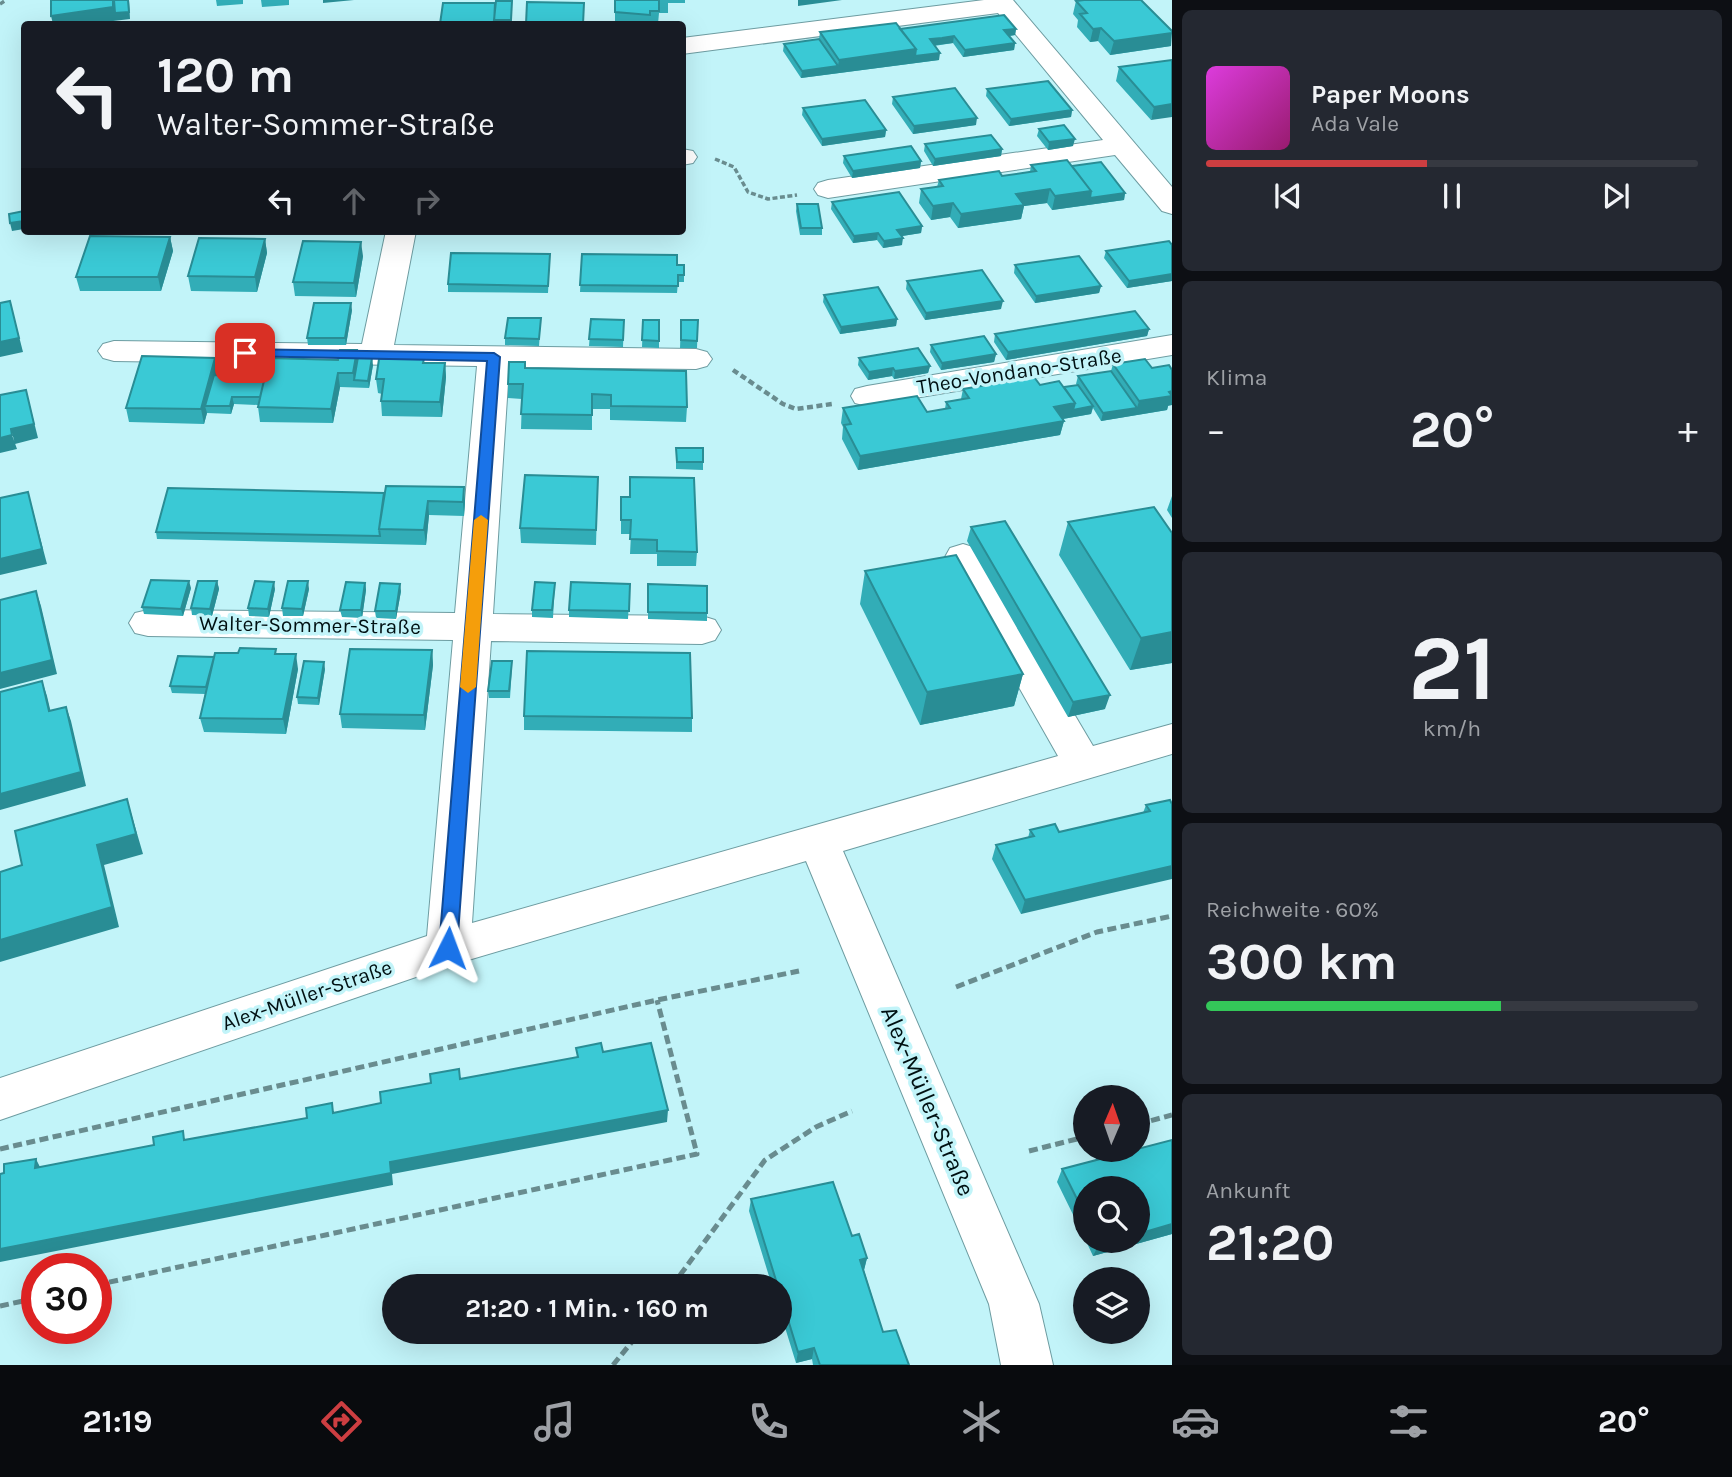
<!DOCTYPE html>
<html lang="de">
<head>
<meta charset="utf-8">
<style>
	body { margin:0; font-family:Karla,sans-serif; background:#242831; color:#f1f3f6; height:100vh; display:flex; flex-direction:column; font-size:26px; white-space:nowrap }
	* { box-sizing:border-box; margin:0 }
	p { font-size:23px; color:#9ea1a6 }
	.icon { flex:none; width:38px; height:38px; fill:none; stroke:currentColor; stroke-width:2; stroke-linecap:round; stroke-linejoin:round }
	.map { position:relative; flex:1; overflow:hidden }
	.details { display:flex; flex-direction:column; gap:10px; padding:10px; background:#0d0f14; width:560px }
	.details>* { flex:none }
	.guide { position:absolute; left:21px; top:21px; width:665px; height:214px; border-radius:7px; box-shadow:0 7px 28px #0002; background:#171b24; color:#f1f3f6; overflow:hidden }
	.needle { width:46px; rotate:2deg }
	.buttons { position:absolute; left:1073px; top:1085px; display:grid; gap:14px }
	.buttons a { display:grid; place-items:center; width:77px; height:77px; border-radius:50%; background:#171b24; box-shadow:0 7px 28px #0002; font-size:35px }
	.speed { position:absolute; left:21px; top:1253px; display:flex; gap:14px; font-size:35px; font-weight:700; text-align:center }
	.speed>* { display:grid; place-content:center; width:91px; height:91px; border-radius:50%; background:#171b24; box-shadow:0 7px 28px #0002; line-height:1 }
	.speed .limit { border:10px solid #d22; background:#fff; color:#111 }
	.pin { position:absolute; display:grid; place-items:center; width:60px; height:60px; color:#fff; margin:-30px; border-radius:14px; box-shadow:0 4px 10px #0006 }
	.me { position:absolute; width:77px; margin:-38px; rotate:3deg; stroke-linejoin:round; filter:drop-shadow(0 0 5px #0008) }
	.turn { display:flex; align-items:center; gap:24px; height:147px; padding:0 21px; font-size:32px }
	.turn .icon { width:91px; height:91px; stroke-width:2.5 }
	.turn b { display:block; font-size:49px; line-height:60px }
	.lanes { display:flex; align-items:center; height:66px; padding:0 21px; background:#0003; justify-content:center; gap:35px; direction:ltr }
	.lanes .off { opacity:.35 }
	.big { font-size:52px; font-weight:700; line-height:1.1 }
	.details .tile { flex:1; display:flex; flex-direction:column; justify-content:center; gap:10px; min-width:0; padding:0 24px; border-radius:10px; background:#242831 }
	.details .dial { align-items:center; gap:0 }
	.dial b { font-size:91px; line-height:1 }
	.song { display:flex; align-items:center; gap:21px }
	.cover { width:84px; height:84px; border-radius:10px; background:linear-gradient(135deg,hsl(300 70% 55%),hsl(320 70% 35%)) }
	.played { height:7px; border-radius:4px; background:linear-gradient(90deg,#cd3e41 45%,#363941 45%) }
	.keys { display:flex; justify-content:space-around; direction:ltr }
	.heat { display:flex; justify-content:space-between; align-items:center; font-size:38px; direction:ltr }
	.charge { height:10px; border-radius:5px; background:linear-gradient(90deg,#34c759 60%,#363941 0) }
	.trip { position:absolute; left:382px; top:1274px; width:410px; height:70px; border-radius:35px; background:#171b24; box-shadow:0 7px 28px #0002; font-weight:700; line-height:70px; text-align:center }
	.tab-bar { display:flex; height:112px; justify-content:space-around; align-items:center; background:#090b0e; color:#9ea1a6 }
	.tab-bar .icon { width:49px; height:49px }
	.tab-bar .on { color:#cd3e41 }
	.tab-bar b { font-size:32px; color:#f1f3f6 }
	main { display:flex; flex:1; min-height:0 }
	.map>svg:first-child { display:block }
</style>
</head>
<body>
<main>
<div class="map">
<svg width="1172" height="1365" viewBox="0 0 1172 1365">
	<rect width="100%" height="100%" fill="#c2f4f9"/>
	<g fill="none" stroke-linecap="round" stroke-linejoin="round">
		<g stroke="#6d9ca1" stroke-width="2">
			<path id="minor" d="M984 0H1013L1172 187V214L1162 211 1115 155 828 198 818 195 814 189 818 183 828 180 1103 140 998 13 682 54V38Z
				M682 149 693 151 697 157 693 163 682 165Z
				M386 231H416L394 345 696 349 707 352 712 359 707 366 696 369 509 367 493 614 702 616 715 620 721 630 715 640 702 644 491 641 472 923 1058 756 945 557 950 548 963 544 976 548 1093 746 1172 724V754L843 851 1039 1304 1053 1365H1001L989 1304 806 861 448 966 0 1120V1078L427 936 453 640 148 636 135 633 129 623 135 613 148 610 455 613 477 366 114 361 103 358 98 351 103 344 114 341 362 344Z
				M1172 335V355L867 406 855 403 851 396 855 389 867 386Z"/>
		</g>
		<path stroke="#698c8f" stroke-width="3.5" stroke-dasharray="5 2.5" stroke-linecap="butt" d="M0 4 6 0
			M715 159 734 167 748 192 768 199 797 195"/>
		<path stroke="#698c8f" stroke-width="4.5" stroke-dasharray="6 3.5" stroke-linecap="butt" d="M733 370 783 404 796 409 832 404"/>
		<path stroke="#698c8f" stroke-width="5" stroke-dasharray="9 4.5" stroke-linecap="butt" d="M956 987 1097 932 1172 916
			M1138 1124 1172 1115
			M0 1149 657 1000 799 971
			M1029 1151 1085 1137
			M96 1285 697 1154 657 1000
			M672 1286 765 1160 816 1127 852 1111
			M0 1306 37 1298
			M613 1365 640 1332"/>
		<use href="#minor" fill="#fff" fill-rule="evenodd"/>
	</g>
	<path fill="#32adb7" d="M216 0H243V4L217 6Z
		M261 0H289V5L262 7Z
		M615 0H685V3H668V13H659L658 24H615Z
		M512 1 511 24H440L495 3Z
		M1076 1 1171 46 1110 55 1098 41 1090 42 1077 27 1078 20 1073 14Z
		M900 29H1016L1015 35 1009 36 1015 43 1014 50 963 57 953 43 934 46 939 60 801 78 783 51 784 44 819 39 820 32Z
		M1172 60 1151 120 1116 81 1119 67Z
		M987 89 1072 110 1071 117 1009 126 986 96Z
		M893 97 976 125 913 134 892 104Z
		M803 108 886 130 885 137 822 146 802 115Z
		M1039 129 1073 146 1048 150 1037 136Z
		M925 144 1002 149 1001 156 933 166 924 151Z
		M844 156 921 161 920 168 852 178 843 163Z
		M1031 165 1072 166 1125 193 1124 200 1052 210 1047 203 1024 206 1021 219 958 228 950 217 931 220 919 203 921 189 937 187 939 180 1002 176 1030 172Z
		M832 202 922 226 921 233 902 236V245L883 248 877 240 853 243 831 209Z
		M797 204 822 228V235H800L796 211Z
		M170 237 173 251 161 291H80L76 277Z
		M265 239 267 253 257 292 191 291 188 276Z
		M1172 245V281L1127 288 1104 258 1106 251Z
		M550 254 548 293 448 292V284Z
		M582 254 684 265V282H678L677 293 580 292Z
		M363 256 356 297 295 296 293 282Z
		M1015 265 1101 286 1099 293 1035 303 1014 273Z
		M907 281 1001 309 925 320 906 289Z
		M824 295 897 319 896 326 840 334 823 302Z
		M352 310 346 345H308L307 338Z
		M541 318 539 346 505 345V338Z
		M591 319 624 320 623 347 589 346Z
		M643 320H659V348L642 347Z
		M681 320H698L697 348H680Z
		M1149 329 1147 336 1006 360 994 342 995 334Z
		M931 345 996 354 994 362 941 370 930 352Z
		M358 357 373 365 369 388 340 387 333 423 260 422 258 407V405L234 404 231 414 207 413 204 424 129 422 126 408 215 358 218 372 217 375 237 376Z
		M859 358 930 366 928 373 894 379 892 376 868 380 858 365Z
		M525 362 526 368 687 407 686 422 610 420V409H592V430L521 429 522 399 508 398V384Z
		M424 363H445L446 377 442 417 382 416 381 401 382 394 378 393 376 379Z
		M1113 364 1168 406 1167 410 1101 421 1093 408 1091 414 1063 419 1064 421 1060 435 858 470 842 439 843 427 841 423 843 408 927 412 945 409 946 402 961 399 963 389 1040 385 1064 387 1077 385 1076 384 1078 376 1111 371Z
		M676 448 703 462V470L676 469Z
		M598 477 596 545 521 543 520 528Z
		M168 488 465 501 464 516 429 515 426 545 157 539 156 532Z
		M1172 496V518L1167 510Z
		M621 497 697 552 696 566H657V554H630L631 534H621Z
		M1068 522 1172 533V663L1130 670 1059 555Z
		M971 527 1105 709 1068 717 967 541Z
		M865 571 1023 674 1014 706 920 725 860 604Z
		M217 581 219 589 212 616 192 615 191 608Z
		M365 583 366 590 362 618 342 617 340 610Z
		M555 583 553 618 532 617V610Z
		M630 584 628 619 569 617V610Z
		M648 584 707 613V621L648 619Z
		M191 588 183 616 144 614 142 607Z
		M275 589 269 617 249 616 248 608Z
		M309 589 303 616H283L282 608Z
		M401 591 396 619 376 618 375 611Z
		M432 650 433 665 425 730 342 728 340 714Z
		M277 654 298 669 286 734 204 732 200 718 205 694 172 693 170 686 214 657Z
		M512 668 510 698H489L488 691Z
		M325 669 319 705 298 704 297 697Z
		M524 716 692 718V732L524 730Z
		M1170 800 1021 914 992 859 996 845 1028 838 1030 830 1059 832 1143 813 1146 805Z
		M1172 1140V1234L1093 1256 1086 1241H1138L1085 1188V1239L1057 1182 1062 1169 1095 1161 1100 1150 1130 1151Z
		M751 1199 852 1236 867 1258 864 1270 883 1332 909 1365H813L812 1359 796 1363 779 1308V1286H772L749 1211Z"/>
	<path fill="#298d95" d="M129 0 130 19 88 24H53L51 16Z
		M323 0H354L323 3Z
		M798 0H842L798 6Z
		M1101 28 1098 41 1090 42 1093 29Z
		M1016 29 1015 35 1003 37 1004 30Z
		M1172 33 1171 46 1110 55 1114 41Z
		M954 36 953 43 929 46 930 39Z
		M1015 43 1014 50 963 57 965 50Z
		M916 49 940 53 939 60 801 78 802 71 838 66 839 60Z
		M1172 104V117L1151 120 1154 107Z
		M1072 110 1071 117 1009 126 1011 119Z
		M977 118 976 125 913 134 914 126Z
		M886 130 885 137 822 146V139Z
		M1075 139 1073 146 1048 150 1049 142Z
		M1002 149 1001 156 933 166 935 159Z
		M921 161 920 168 852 178 853 171Z
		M1050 189 1047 203 1024 206 1021 219 958 228 961 214 1016 194Z
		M1091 191 1125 193 1124 200 1052 210 1055 196Z
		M953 203 950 217 931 220 933 206Z
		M24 221V229L12 231 10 223Z
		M922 226 921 233 896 237 897 230Z
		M878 233 877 240 853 243 854 236Z
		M170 237 173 251 161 291 158 277Z
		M903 238 902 245 883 248 884 241Z
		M265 239 267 253 257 292 255 277Z
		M361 242 363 256 356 297 354 283Z
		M1172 274V281L1127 288 1129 281Z
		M1101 286 1099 293 1035 303 1036 296Z
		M10 301 23 352 0 357V342Z
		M1003 301 1001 309 925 320 926 313Z
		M351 303 352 310 346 345 345 338Z
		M897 319 896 326 840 334 841 327Z
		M1149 329 1147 336 1006 360 1008 352Z
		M357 350 359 365 354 380 353 373Z
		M996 354 994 362 941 370 942 363Z
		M215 358 218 372 209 406H205L207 413 204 424 201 409Z
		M372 358 373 365 369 388 368 381Z
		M445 363 446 377 442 417 440 402Z
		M930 366 928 373 894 379 895 371Z
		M893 368 892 376 868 380 869 372Z
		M338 373 340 387 333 423 331 409Z
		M26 390 38 438 15 444 11 429Z
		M1172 391V405L1168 406 1167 410 1101 421 1103 413 1137 408 1139 401Z
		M232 397 234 404 231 414 230 406Z
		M1075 403 1093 406 1091 414 1051 421 1054 407Z
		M1064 421 1060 435 858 470 860 456Z
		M12 435 17 449 0 453V438Z
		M464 487 465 501 464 516 463 502Z
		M28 492 47 564 0 575V559Z
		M428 501 429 515 426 545 424 530Z
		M189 581 191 588 183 616 181 609Z
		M217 581 219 589 212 616 210 609Z
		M308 581 309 589 303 616 302 609Z
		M274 582 275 589 269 617 268 609Z
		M365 583 366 590 362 618 361 610Z
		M400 584 401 591 396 619V611Z
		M36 591 41 606 57 674 0 689V673Z
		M1172 632V663L1130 670 1141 638Z
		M432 650 433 665 425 730 424 715Z
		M296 654 298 669 286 734 283 719Z
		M324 662 325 669 319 705 318 698Z
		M1023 674 1014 706 920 725 927 692Z
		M42 681 47 696 54 726 49 711Z
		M1110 695 1105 709 1068 717 1073 702Z
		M66 707 71 721 86 786 0 810V794Z
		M127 799 143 854 104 865 119 927 0 962V940L97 845Z
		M1172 866V879L1021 914 1025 900Z
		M668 1110 667 1122 392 1174 393 1185 0 1262V1249L390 1162Z
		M36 1159 42 1171 35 1168Z
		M1172 1224V1234L1093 1256 1099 1244 1112 1241H1138V1234Z
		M867 1258 864 1270 860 1260Z
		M814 1348 812 1359 796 1363 798 1352Z"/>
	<path fill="#3ac9d5" stroke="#298d95" stroke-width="2" d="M51 0H113V7L51 16Z
		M114 0H128L129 12 115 13Z
		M615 0H659V11H650V15L615 12Z
		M1084 0H1141L1172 31V33L1114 41 1101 28 1093 29 1080 14 1087 13 1076 1Z
		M496 1H512L511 20H494Z
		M527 2 584 3 583 24H526Z
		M443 3H495L494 24H440Z
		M1004 15 1016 29 1004 30 1015 43 965 50 954 36 942 38 930 39 940 53 915 56 916 49 900 29Z
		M896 23 916 49 839 60 820 32Z
		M819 39 838 66 802 71 784 44Z
		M1172 60V104L1154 107 1119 67Z
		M1048 81 1072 110 1011 119 987 89Z
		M955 88 977 118 914 126 893 97Z
		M865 100 886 130 822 139 803 108Z
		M1064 125 1075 139 1049 142 1039 129Z
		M991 135 1002 149 935 159 925 144Z
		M911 146 921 161 853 171 844 156Z
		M1067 160 1091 191 1055 196 1050 189 1016 194 1024 205 961 214 953 203 933 206 921 189 943 186 939 180 999 171 1002 176 1036 171 1031 165Z
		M1101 162 1125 193 1090 198 1091 191 1072 166Z
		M899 192 922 226 897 230 903 238 884 241 878 233 854 236 832 202Z
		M797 204H818L822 228H801Z
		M24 211V221L10 223 9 214Z
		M90 236 170 237 158 277H76Z
		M199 238 265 239 255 277 188 276Z
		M303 241 361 242 354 283 293 282Z
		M1169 241 1172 245V274L1129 281 1106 251Z
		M451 253 550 254 548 286 448 284Z
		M582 254 677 255V265H684V275H678V286L580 285Z
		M1079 256 1101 286 1036 296 1015 265Z
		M982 270 1003 301 926 313 907 281Z
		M878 287 897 319 841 327 824 295Z
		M10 301 19 338 0 342V303Z
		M314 303H351L345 338H307Z
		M1135 311 1149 329 1008 352 995 334Z
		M508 318H541L539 339 505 338Z
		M591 319 624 320 623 340 589 339Z
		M643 320H659V341L642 340Z
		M681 320H698L697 341 681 340Z
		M984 336 996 354 942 363 931 345Z
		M918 348 930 366 895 371 893 368 869 372 859 358Z
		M340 350H357L353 373H338L331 409 258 407 269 358 338 360Z
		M142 356 215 358 201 409 126 408Z
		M358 357 372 358 368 381 354 380Z
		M379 359H424L423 363H445L440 402 381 401 384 379H376Z
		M1145 359 1152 368 1169 365 1172 370V391L1169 392 1172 396 1139 401 1113 364Z
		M241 360 269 361 260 397H232L230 406H205L214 375 237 376Z
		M509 362H525V368L686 371 687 407 611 406V395L592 394V415L521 414 523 384H508Z
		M1111 371 1137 408 1103 413 1078 376Z
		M1034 377 1040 385 1059 381 1075 403 1054 407 1064 421 860 456 844 425 851 424 843 408 917 396 927 412 950 408 946 402 969 398 963 389Z
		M1078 385 1093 406 1073 410 1075 403 1064 387Z
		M26 390 34 424 11 429 12 435 0 438V395Z
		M676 448H703V462H677Z
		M525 475 598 477 596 530 520 528Z
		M630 477 694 478 697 552 657 551V540L630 539 631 520H621V497H630Z
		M386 486 464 487 463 502 428 501 424 530 379 529Z
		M168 488 384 493 379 529 380 536 156 532Z
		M28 492 42 549 0 559V498Z
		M1154 507 1172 533V632L1141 638 1068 522Z
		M1005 521 1110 695 1073 702 971 527Z
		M956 555 1023 674 927 692 865 571Z
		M151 580 189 581 181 609 142 607Z
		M198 581H217L210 609 191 608Z
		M255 581 274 582 268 609 248 608Z
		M288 581H308L302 609 282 608Z
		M346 582 365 583 361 610H340Z
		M535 582 555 583 552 610H532Z
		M571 582 630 584 629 611 569 610Z
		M380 583 400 584 396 611H375Z
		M648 584 707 586V613L648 612Z
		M36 591 52 660 0 673V600Z
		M240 648 276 649 275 654H296L283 719 200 718 215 653H238Z
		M350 649 432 650 424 715 340 714Z
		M527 651 690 653 692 718 524 716Z
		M178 656 214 657 206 687 170 686Z
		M304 661 324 662 318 698 297 697Z
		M492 661H512L509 691H488Z
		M42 681 49 711 66 707 81 772 0 794V692Z
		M127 799 136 834 97 845 112 907 0 940V872L22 865 15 831Z
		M1170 800 1172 804V866L1025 900 996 845 1034 836 1030 830 1055 824 1059 832 1150 811 1146 805Z
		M601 1043 603 1052 651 1043 668 1110 390 1162 391 1173 0 1249V1174L4 1173V1164L36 1159 35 1168 154 1145 153 1137 183 1131 184 1140 307 1118 306 1108 332 1103 333 1113 381 1103 380 1092 431 1083 430 1074 459 1069 460 1079 578 1057 576 1048Z
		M1172 1140V1224L1138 1234V1188H1085V1215L1062 1169 1104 1158 1100 1150H1129L1130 1151Z
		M833 1182 852 1236 859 1234 867 1258 860 1260 883 1332 896 1330 909 1365H820L814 1348 798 1352 751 1199Z
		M1098 1241H1112L1099 1244Z"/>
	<path fill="#1a73e8" stroke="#114b97" stroke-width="2" d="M245 349 494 353 500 357 457 948 454 953 448 955 441 953 439 948 487 361 240 356V350Z"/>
	<path fill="#f59e0b" d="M481 515 488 520 476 687 468 693 460 687 474 520Z"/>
	<g text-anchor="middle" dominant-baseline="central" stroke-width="7" stroke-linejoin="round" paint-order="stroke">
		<g font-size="21" fill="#001012" stroke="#c2f4f9">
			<text transform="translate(1019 371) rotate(-9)">Theo-Vondano-Straße</text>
			<text transform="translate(310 625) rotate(1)">Walter-Sommer-Straße</text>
			<text transform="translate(307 995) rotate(-19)">Alex-Müller-Straße</text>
		</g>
		<g font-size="24" fill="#001012" stroke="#c2f4f9">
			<text transform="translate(928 1101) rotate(67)">Alex-Müller-Straße</text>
		</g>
	</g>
</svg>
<div class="buttons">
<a><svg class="needle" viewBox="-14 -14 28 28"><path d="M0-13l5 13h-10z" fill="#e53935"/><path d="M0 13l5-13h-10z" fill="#9ea1a6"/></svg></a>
<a><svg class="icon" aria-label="search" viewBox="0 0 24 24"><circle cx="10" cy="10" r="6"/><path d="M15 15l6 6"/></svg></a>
<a><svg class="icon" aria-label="layers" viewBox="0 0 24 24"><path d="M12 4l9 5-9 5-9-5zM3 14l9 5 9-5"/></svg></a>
</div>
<div class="speed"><div class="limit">30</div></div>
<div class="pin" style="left:245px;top:353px;background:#d93025"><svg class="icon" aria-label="arrive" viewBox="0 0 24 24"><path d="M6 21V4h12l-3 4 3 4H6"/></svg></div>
<svg class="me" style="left:448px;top:948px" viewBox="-20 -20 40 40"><path d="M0-17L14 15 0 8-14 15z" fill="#1a73e8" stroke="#fff" stroke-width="4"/></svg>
<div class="trip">21:20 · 1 Min. · 160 m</div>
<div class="guide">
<div class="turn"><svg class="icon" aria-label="left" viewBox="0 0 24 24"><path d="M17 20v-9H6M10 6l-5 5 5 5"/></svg><div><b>120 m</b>Walter-Sommer-Straße</div></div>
<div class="lanes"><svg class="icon" aria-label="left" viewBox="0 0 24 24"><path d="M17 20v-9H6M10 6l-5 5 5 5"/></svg><svg class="icon off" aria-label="ahead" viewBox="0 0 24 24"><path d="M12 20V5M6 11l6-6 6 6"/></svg><svg class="icon off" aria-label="right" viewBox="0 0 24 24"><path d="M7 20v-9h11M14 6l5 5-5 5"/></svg></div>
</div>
</div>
<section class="details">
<div class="tile">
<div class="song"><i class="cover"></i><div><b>Paper Moons</b><p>Ada Vale</p></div></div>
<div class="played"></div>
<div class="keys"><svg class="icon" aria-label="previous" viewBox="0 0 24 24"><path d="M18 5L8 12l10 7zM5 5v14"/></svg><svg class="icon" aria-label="pause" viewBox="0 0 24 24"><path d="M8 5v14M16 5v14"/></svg><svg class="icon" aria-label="next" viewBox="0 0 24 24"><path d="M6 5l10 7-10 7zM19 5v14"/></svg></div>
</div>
<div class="tile"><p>Klima</p>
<div class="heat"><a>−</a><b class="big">20°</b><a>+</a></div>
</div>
<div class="tile dial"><b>21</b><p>km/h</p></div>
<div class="tile"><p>Reichweite · 60%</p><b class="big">300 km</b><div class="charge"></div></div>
<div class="tile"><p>Ankunft</p><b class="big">21:20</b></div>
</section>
</main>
<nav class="tab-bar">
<b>21:19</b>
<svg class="icon on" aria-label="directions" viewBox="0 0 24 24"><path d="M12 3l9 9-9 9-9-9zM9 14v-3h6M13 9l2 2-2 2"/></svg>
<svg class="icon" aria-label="music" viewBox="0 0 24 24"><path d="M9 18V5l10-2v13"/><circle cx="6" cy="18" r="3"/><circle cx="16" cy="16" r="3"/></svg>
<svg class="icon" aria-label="phone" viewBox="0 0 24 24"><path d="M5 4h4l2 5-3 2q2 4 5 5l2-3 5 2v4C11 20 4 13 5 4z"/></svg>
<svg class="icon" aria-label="climate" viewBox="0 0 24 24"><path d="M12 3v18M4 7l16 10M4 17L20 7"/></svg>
<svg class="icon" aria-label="car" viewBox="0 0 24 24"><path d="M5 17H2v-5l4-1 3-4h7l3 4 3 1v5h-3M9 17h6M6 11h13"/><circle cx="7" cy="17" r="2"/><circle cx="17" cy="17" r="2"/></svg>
<svg class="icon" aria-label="filters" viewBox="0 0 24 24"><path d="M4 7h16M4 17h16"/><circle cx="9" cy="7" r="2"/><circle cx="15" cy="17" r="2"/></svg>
<b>20°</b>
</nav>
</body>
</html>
